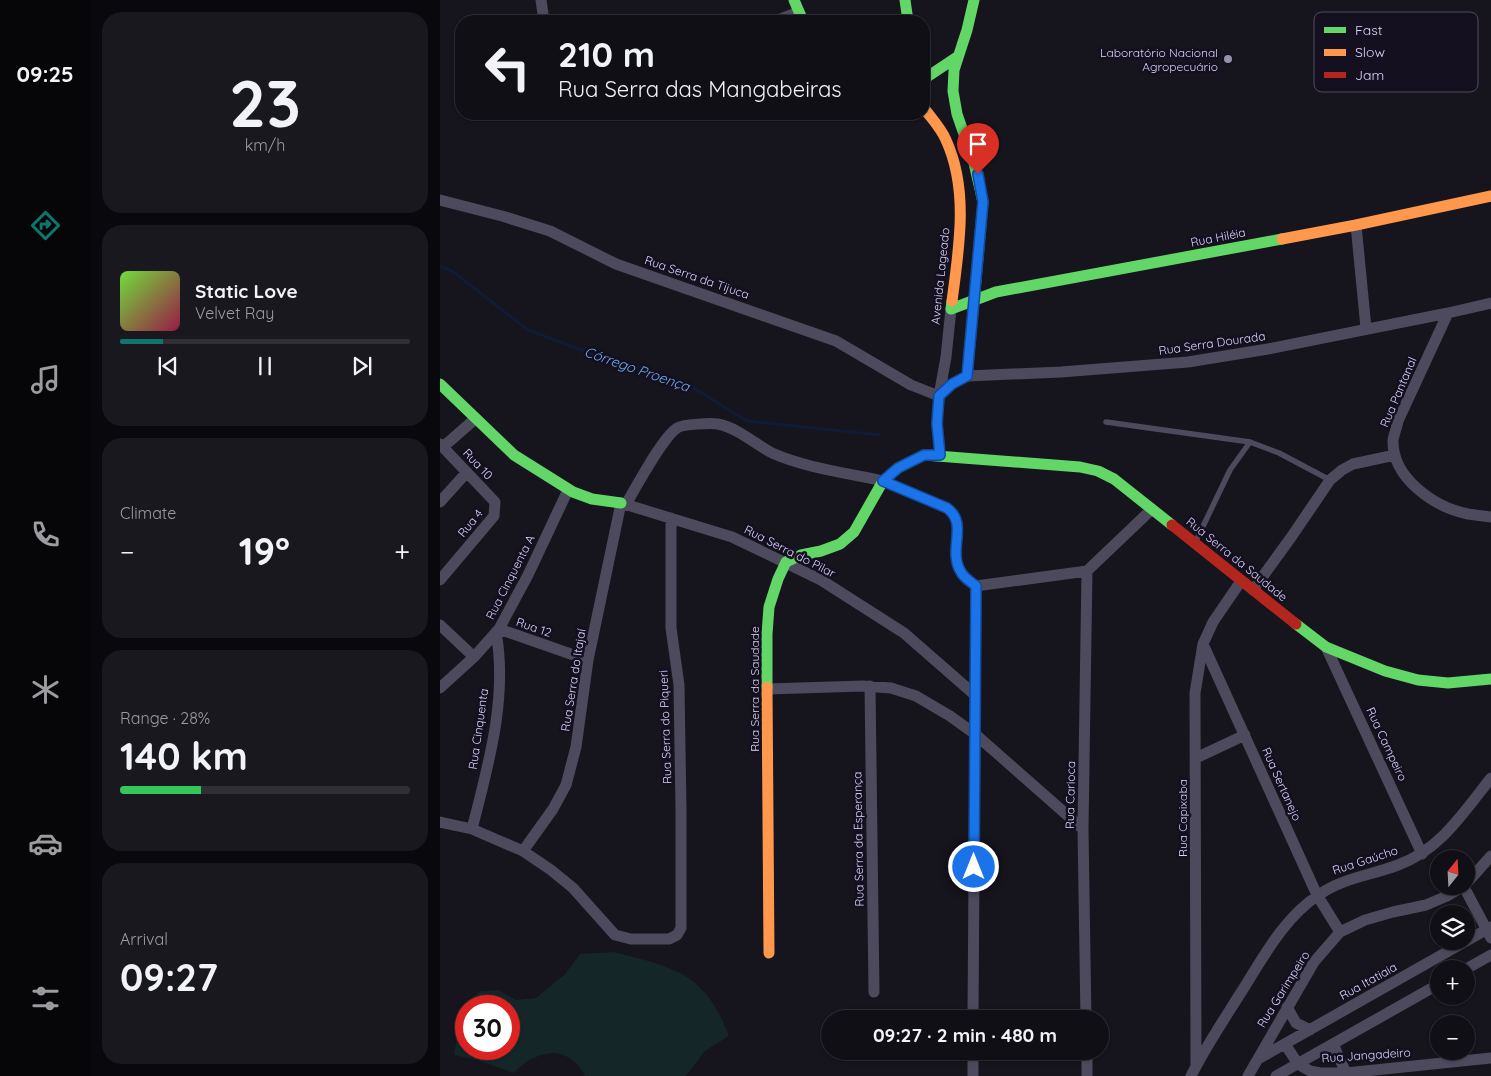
<!DOCTYPE html>
<html lang="en">
<head>
<meta charset="utf-8">
<style>
	body { margin:0; font-family:Quicksand,sans-serif; background:#19181e; color:#f1f3f6; height:100vh; display:flex; flex-direction:column; font-size:19px; white-space:nowrap }
	* { box-sizing:border-box; margin:0 }
	p { font-size:16px; color:#9c9ca0 }
	.icon { flex:none; width:28px; height:28px; fill:none; stroke:currentColor; stroke-width:2; stroke-linecap:round; stroke-linejoin:round }
	.map { position:relative; flex:1; overflow:hidden }
	.details { display:flex; flex-direction:column; gap:12px; padding:12px; background:#09080c; width:350px }
	.details>* { flex:none }
	.hud { position:absolute; left:15px; top:15px; width:475px; height:105px; border-radius:20px; box-shadow:0 1px 4px #0004,0 0 0 1px #302f34; background:#100f15; color:#f1f3f6; overflow:hidden }
	.needle { width:32px; rotate:18deg }
	.fabs { position:absolute; left:990px; top:850px; display:grid; gap:10px }
	.fabs a { display:grid; place-items:center; width:45px; height:45px; border-radius:50%; background:#100f15; box-shadow:0 1px 4px #0004,0 0 0 1px #302f34; font-size:25px }
	.speed { position:absolute; left:15px; top:995px; display:flex; gap:10px; font-size:25px; font-weight:700; text-align:center }
	.speed>* { display:grid; place-content:center; width:65px; height:65px; border-radius:50%; background:#100f15; box-shadow:0 1px 4px #0004,0 0 0 1px #302f34; line-height:1 }
	.speed .limit { border:8px solid #d22; background:#fff; color:#111 }
	.pin { position:absolute; display:grid; place-items:center; width:42px; height:42px; color:#fff; margin:-51px -21px; border-radius:50% 50% 50% 0; rotate:-45deg; box-shadow:0 0 5px #0007 }
	.pin .icon { rotate:45deg }
	.me { position:absolute; width:55px; margin:-28px; rotate:0deg; stroke-linejoin:round; filter:drop-shadow(0 0 4px #0008) }
	.turn { display:flex; align-items:center; gap:18px; height:105px; padding:0 20px; font-size:22px }
	.turn .icon { width:65px; height:65px; stroke-width:2.5 }
	.turn b { display:block; font-size:35px; line-height:42px }
	.big { font-size:38px; font-weight:800; line-height:1.1 }
	.details .card { flex:1; display:flex; flex-direction:column; justify-content:center; gap:8px; min-width:0; padding:0 18px; border-radius:20px; background:#19181e }
	.details .dial { align-items:center; gap:0 }
	.dial b { font-size:65px; line-height:1 }
	.song { display:flex; align-items:center; gap:15px }
	.cover { width:60px; height:60px; border-radius:8px; background:linear-gradient(135deg,hsl(100 70% 55%),hsl(340 70% 35%)) }
	.played { height:5px; border-radius:2px; background:linear-gradient(90deg,#0f766e 15%,#302f34 15%) }
	.keys { display:flex; justify-content:space-around; direction:ltr }
	.heat { display:flex; justify-content:space-between; align-items:center; font-size:28px; direction:ltr }
	.charge { height:8px; border-radius:4px; background:linear-gradient(90deg,#34c759 28%,#302f34 0) }
	.trip { position:absolute; left:381px; top:1010px; width:288px; height:50px; border-radius:25px; background:#100f15; box-shadow:0 1px 4px #0004,0 0 0 1px #302f34; font-weight:800; line-height:50px; text-align:center }
	main { display:flex; flex:1; min-height:0 }
	.tabs { display:flex; flex-direction:column; width:90px; justify-content:space-around; align-items:center; background:#060608; color:#9c9ca0 }
	.tabs .icon { width:35px; height:35px }
	.tabs .on { color:#0f766e }
	.tabs b { font-size:22px; color:#f1f3f6 }
	.map>svg:first-child { display:block }
</style>
</head>
<body>
<main>
<nav class="tabs">
<b>09:25</b>
<svg class="icon on" aria-label="directions" viewBox="0 0 24 24"><path d="M12 3l9 9-9 9-9-9zM9 14v-3h6M13 9l2 2-2 2"/></svg>
<svg class="icon" aria-label="music" viewBox="0 0 24 24"><path d="M9 18V5l10-2v13"/><circle cx="6" cy="18" r="3"/><circle cx="16" cy="16" r="3"/></svg>
<svg class="icon" aria-label="phone" viewBox="0 0 24 24"><path d="M5 4h4l2 5-3 2q2 4 5 5l2-3 5 2v4C11 20 4 13 5 4z"/></svg>
<svg class="icon" aria-label="climate" viewBox="0 0 24 24"><path d="M12 3v18M4 7l16 10M4 17L20 7"/></svg>
<svg class="icon" aria-label="car" viewBox="0 0 24 24"><path d="M5 17H2v-5l4-1 3-4h7l3 4 3 1v5h-3M9 17h6M6 11h13"/><circle cx="7" cy="17" r="2"/><circle cx="17" cy="17" r="2"/></svg>
<svg class="icon" aria-label="filters" viewBox="0 0 24 24"><path d="M4 7h16M4 17h16"/><circle cx="9" cy="7" r="2"/><circle cx="15" cy="17" r="2"/></svg>
</nav>
<section class="details">
<div class="card dial"><b>23</b><p>km/h</p></div>
<div class="card">
<div class="song"><i class="cover"></i><div><b>Static Love</b><p>Velvet Ray</p></div></div>
<div class="played"></div>
<div class="keys"><svg class="icon" aria-label="previous" viewBox="0 0 24 24"><path d="M18 5L8 12l10 7zM5 5v14"/></svg><svg class="icon" aria-label="pause" viewBox="0 0 24 24"><path d="M8 5v14M16 5v14"/></svg><svg class="icon" aria-label="next" viewBox="0 0 24 24"><path d="M6 5l10 7-10 7zM19 5v14"/></svg></div>
</div>
<div class="card"><p>Climate</p>
<div class="heat"><a>−</a><b class="big">19°</b><a>+</a></div>
</div>
<div class="card"><p>Range · 28%</p><b class="big">140 km</b><div class="charge"></div></div>
<div class="card"><p>Arrival</p><b class="big">09:27</b></div>
</section>
<div class="map">
<svg width="1051" height="1076" viewBox="0 0 1051 1076">
	<rect width="100%" height="100%" fill="#16141c"/>
	<path fill="#142627" fill-rule="evenodd" d="M173 952C195 957 232 966 250 979 269 992 281 1015 289 1036L265 1051 246 1076H145C132 1050 108 1047 85 1063 81 1066 77 1069 74 1073L37 1060 14 1055 20 1019 26 1002 41 991 58 990 76 1000 96 998 125 974 140 954ZM26 1006H69V1049H26Z"/>
	<g fill="none" stroke-linecap="round" stroke-linejoin="round">
		<path stroke="#101b36" stroke-width="3" d="M0 266 12 271 88 330 155 355 244 382 307 421 440 435"/>
		<path stroke="#4c4a5c" stroke-width="5.5" d="M666 422 810 442 839 453 890 480
			M445 482 507 508C529 524 507 550 521 572 524 578 531 582 536 586
			M755 543 790 470 810 442"/>
		<path stroke="#4c4a5c" stroke-width="11" d="M101 0 104 21
			M335 21 358 12
			M0 200 62 216 110 231 176 264 396 341 471 385 499 396
			M916 225 926 328
			M1008 313 958 421C957 427 954 434 953 440 952 478 994 507 1028 514 1035 515 1043 516 1051 517
			M527 376 534 302
			M499 396 512 384 527 376 621 372 748 362 828 349 1008 313 1051 303
			M0 444 55 502 54 516 0 580
			M3 447 35 419
			M500 455 497 424 499 396 506 357 511 309
			M0 502 27 472
			M186 504C197 486 222 438 237 428 243 424 271 423 278 424 298 428 315 444 332 453 366 468 407 473 443 481
			M813 590 852 536 890 480 902 470 913 464 955 455
			M0 625 34 657
			M59 629 148 660
			M763 644 877 895 900 932
			M886 647 982 854
			M430 686 434 992
			M0 688 34 657 59 629 88 575 128 490
			M327 689 423 686 451 688 476 696 510 716 535 734 643 829
			M756 758 805 735
			M0 822 32 829 83 851 111 870 133 888 175 935 191 939H229L237 935 241 928V809L239 685 231 628V518
			M32 829C48 766 68 698 56 632
			M83 851 113 809 126 785 136 747 148 660 181 503 292 537 381 580 464 633 535 695
			M1026 884 1051 856
			M1024 887 1051 938
			M1026 969 1051 955
			M847 1007 856 1023 870 1030
			M533 1019 536 586 647 571 712 509
			M646 1019 643 829 647 571
			M845 1044 858 1064 870 1071 880 1073H906L1051 1058
			M893 1044 906 1073
			M647 1051V1076
			M818 1059 1051 927
			M756 1065 755 693 763 644 773 622 801 581
			M533 1076V1051
			M751 1076C765 1048 783 1021 800 994 823 958 843 918 880 894 903 878 932 875 958 865 1001 849 1023 813 1051 778
			M808 1076 874 962 900 932 925 920 953 912 986 905 1007 896 1024 886
			M836 1076 999 984"/>
		<path stroke="#63d668" stroke-width="11" d="M354 0 363 21
			M465 0 468 21
			M534 0 527 30 514 70 513 91 517 114 534 163 543 202 534 302
			M484 79 517 57
			M512 301 511 309 556 292 842 239
			M0 384 74 455 133 492 152 499 181 503
			M856 624 886 647 945 671 978 680 1008 683 1051 679
			M327 687V634L329 607 338 579 346 562 361 555 381 551 400 544 414 532 443 481 458 468 484 455 640 467 658 471 674 479 732 525"/>
		<path stroke="#ff974d" stroke-width="11" d="M484 108C491 118 501 128 506 140 529 190 519 248 512 301
			M842 239 916 225 1051 196
			M327 687 329 953"/>
		<path stroke="#b3261e" stroke-width="11" d="M732 525 856 624"/>
	</g>
	<g fill="none" stroke-linecap="round" stroke-linejoin="round">
		<g stroke="#114b97" stroke-width="12">
			<path id="route" d="M534 867 536 586C531 582 524 578 521 572 507 550 529 524 507 508L443 481 458 468 484 455H500L497 424 499 396 512 384 527 376 543 202 538 174"/>
		</g>
		<use href="#route" stroke="#1a73e8" stroke-width="9"/>
	</g>
	<circle fill="#9691ac" stroke="#141020" stroke-width="2" cx="788" cy="59" r="5"/>
	<g text-anchor="middle" dominant-baseline="central" stroke-width="5" stroke-linejoin="round" paint-order="stroke">
		<g font-size="12" fill="#dbd4fa" stroke="#141020" text-anchor="end">
			<text x="778" y="52">Laboratório Nacional<tspan x="778" dy="14">Agropecuário</tspan></text>
		</g>
		<g font-size="12" fill="#dbd4fa" stroke="#141020">
			<text transform="translate(778 237) rotate(-11)">Rua Hiléia</text>
			<text transform="translate(500 276) rotate(-84)">Avenida Lageado</text>
			<text transform="translate(257 277) rotate(19)">Rua Serra da Tijuca</text>
			<text transform="translate(772 343) rotate(-8)">Rua Serra Dourada</text>
			<text transform="translate(958 392) rotate(-67)">Rua Pantanal</text>
			<text transform="translate(38 464) rotate(47)">Rua 10</text>
			<text transform="translate(30 523) rotate(-51)">Rua 4</text>
			<text transform="translate(350 551) rotate(27)">Rua Serra do Pilar</text>
			<text transform="translate(797 559) rotate(39)">Rua Serra da Saudade</text>
			<text transform="translate(70 577) rotate(-63)">Rua Cinquenta A</text>
			<text transform="translate(94 627) rotate(19)">Rua 12</text>
			<text transform="translate(133 680) rotate(-81)">Rua Serra do Itajaí</text>
			<text transform="translate(314 689) rotate(-90)">Rua Serra da Saudade</text>
			<text transform="translate(225 727) rotate(-92)">Rua Serra do Piqueri</text>
			<text transform="translate(38 729) rotate(-82)">Rua Cinquenta</text>
			<text transform="translate(947 744) rotate(65)">Rua Campeiro</text>
			<text transform="translate(842 784) rotate(66)">Rua Sertanejo</text>
			<text transform="translate(630 795) rotate(-89)">Rua Carioca</text>
			<text transform="translate(742 818) rotate(-90)">Rua Capixaba</text>
			<text transform="translate(418 839) rotate(-91)">Rua Serra da Esperança</text>
			<text transform="translate(925 860) rotate(-18)">Rua Gaúcho</text>
			<text transform="translate(928 981) rotate(-29)">Rua Itatiaia</text>
			<text transform="translate(843 989) rotate(-58)">Rua Garimpeiro</text>
			<text transform="translate(926 1055) rotate(-4)">Rua Jangadeiro</text>
		</g>
		<g font-size="14" font-style="italic" fill="#6faced" stroke="#141020">
			<text transform="translate(197 369) rotate(19)">Córrego Proença</text>
		</g>
	</g>
	<rect x="874" y="12" width="164" height="80" rx="8" fill="#141020" stroke="#504b61" stroke-width="1"/>
	<rect x="884" y="27" width="22" height="6" fill="#63d668"/>
	<rect x="884" y="49" width="22" height="7" fill="#ff974d"/>
	<rect x="884" y="72" width="22" height="6" fill="#b3261e"/>
	<g font-size="14" fill="#dbd4fa">
		<text x="915" y="35">Fast</text>
		<text x="915" y="57">Slow</text>
		<text x="915" y="80">Jam</text>
	</g>
</svg>
<div class="fabs">
<a><svg class="needle" viewBox="-14 -14 28 28"><path d="M0-13l5 13h-10z" fill="#e53935"/><path d="M0 13l5-13h-10z" fill="#9c9ca0"/></svg></a>
<a><svg class="icon" aria-label="layers" viewBox="0 0 24 24"><path d="M12 4l9 5-9 5-9-5zM3 14l9 5 9-5"/></svg></a>
<a>+</a>
<a>−</a>
</div>
<div class="speed"><div class="limit">30</div></div>
<div class="pin" style="left:538px;top:174px;background:#d93025"><svg class="icon" aria-label="arrive" viewBox="0 0 24 24"><path d="M6 21V4h12l-3 4 3 4H6"/></svg></div>
<svg class="me" style="left:534px;top:867px" viewBox="-20 -20 40 40"><circle r="17" fill="#1a73e8" stroke="#fff" stroke-width="3"/><path d="M0-11L8 9 0 5-8 9z" fill="#fff"/></svg>
<div class="trip">09:27 · 2 min · 480 m</div>
<div class="hud">
<div class="turn"><svg class="icon" aria-label="left" viewBox="0 0 24 24"><path d="M17 20v-9H6M10 6l-5 5 5 5"/></svg><div><b>210 m</b>Rua Serra das Mangabeiras</div></div>
</div>
</div>
</main>
</body>
</html>
